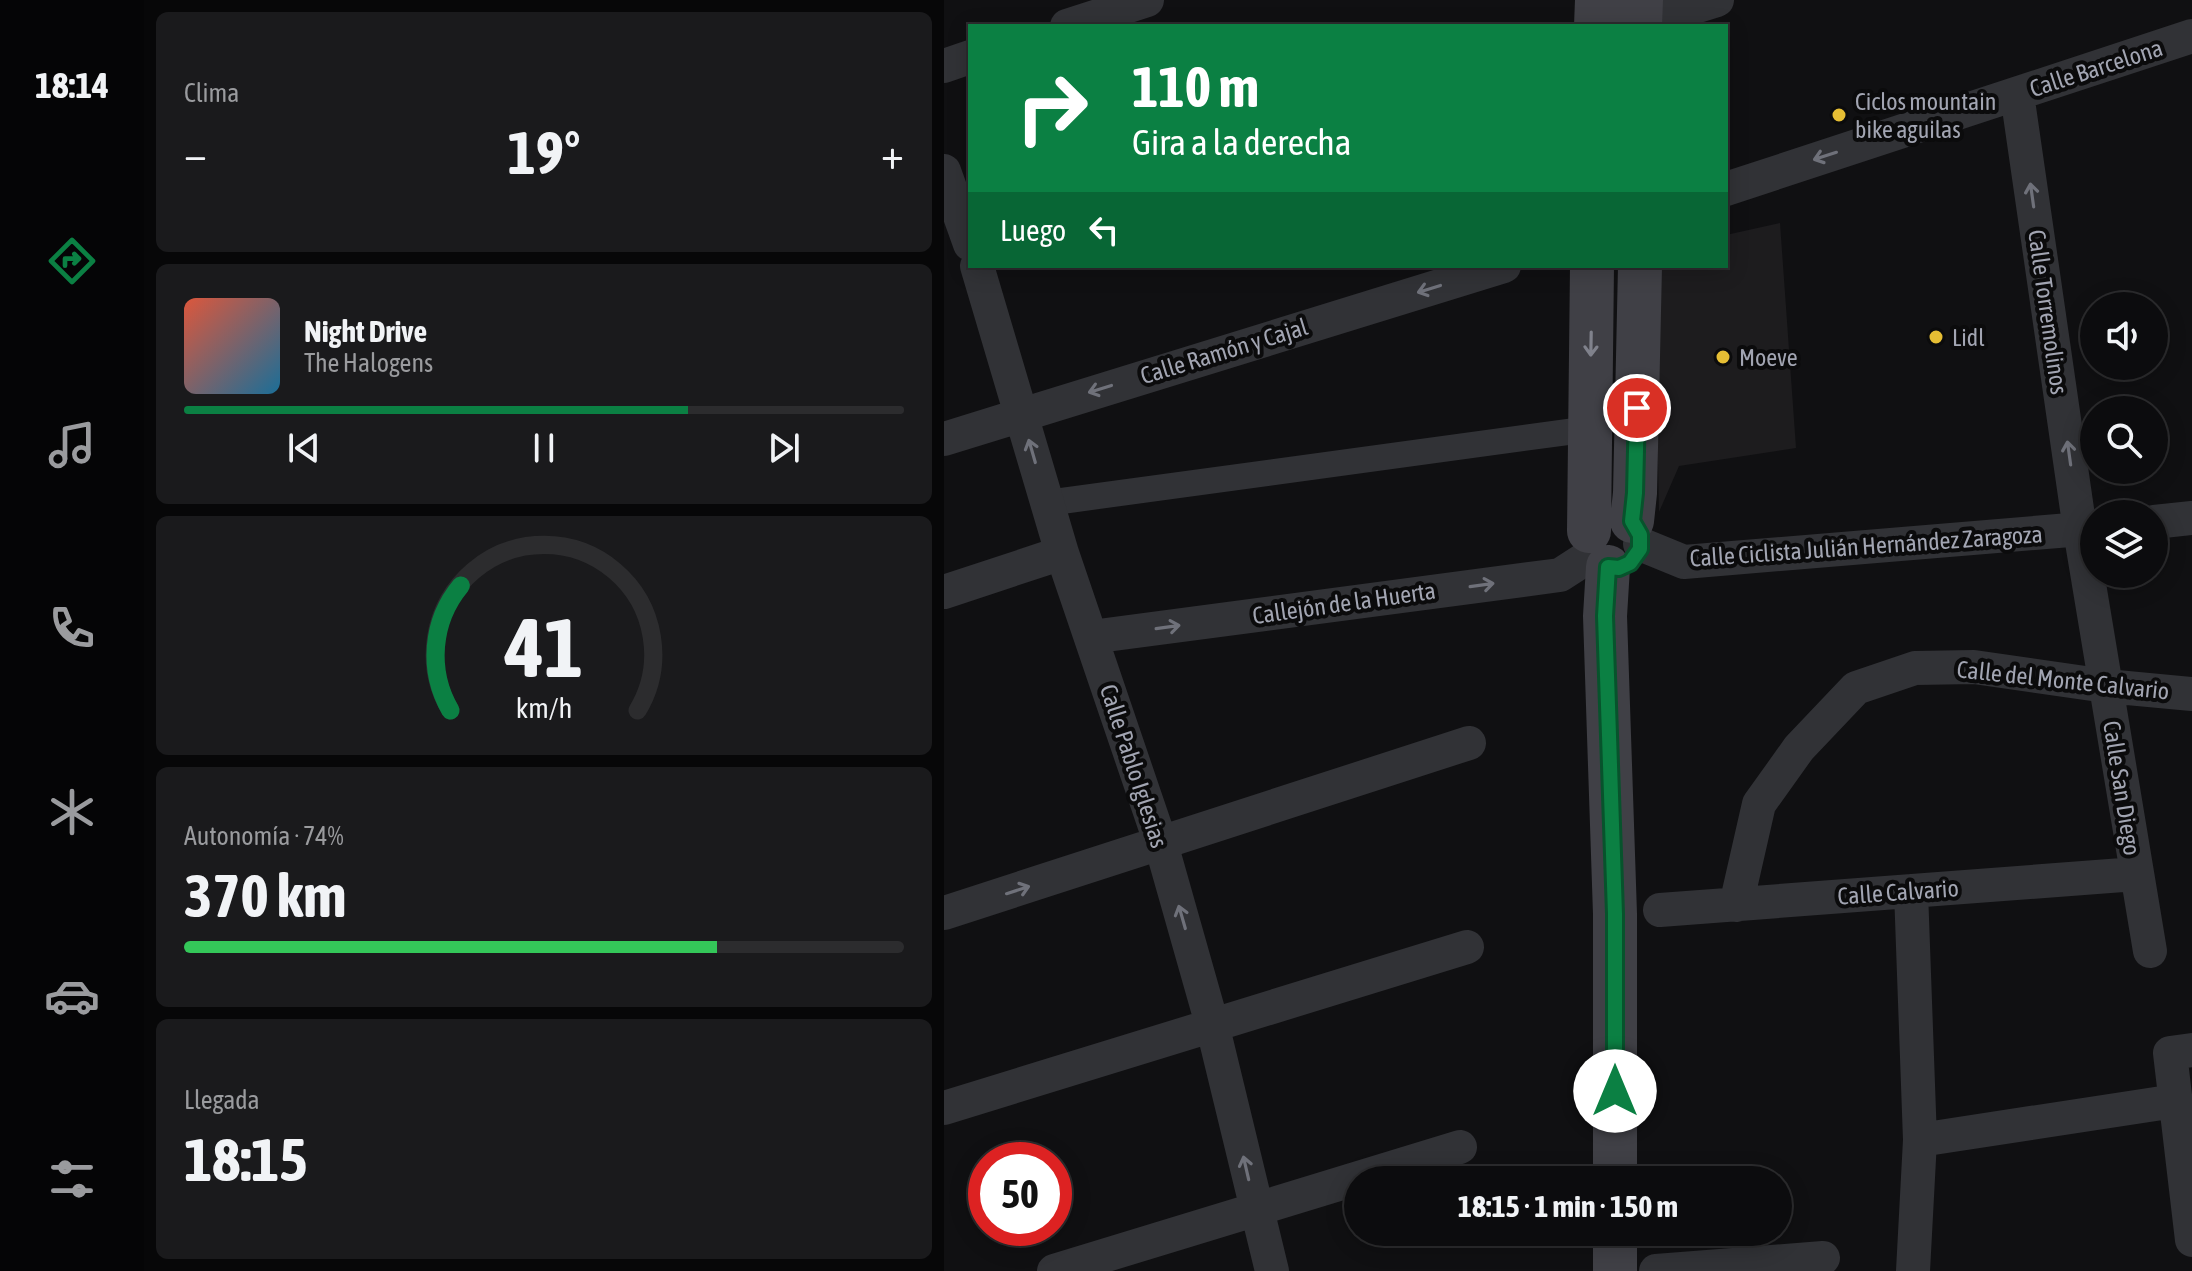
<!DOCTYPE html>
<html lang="es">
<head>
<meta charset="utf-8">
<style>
	body { margin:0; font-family:"Asap Condensed",sans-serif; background:#1a1a1c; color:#f1f3f6; height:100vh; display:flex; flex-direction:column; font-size:30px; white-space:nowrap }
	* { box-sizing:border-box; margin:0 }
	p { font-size:26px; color:#9a9b9e }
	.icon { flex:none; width:44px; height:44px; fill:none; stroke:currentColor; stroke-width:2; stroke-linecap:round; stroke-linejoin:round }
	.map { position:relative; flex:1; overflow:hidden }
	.panel { display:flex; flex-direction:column; gap:12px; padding:12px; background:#070708; width:800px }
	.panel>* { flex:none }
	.guide { position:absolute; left:24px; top:24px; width:760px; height:244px; border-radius:0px; box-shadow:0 4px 20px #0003,0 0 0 2px #2c2c2e; background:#0b8043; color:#fff; overflow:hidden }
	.controls { position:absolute; left:1136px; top:292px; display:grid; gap:16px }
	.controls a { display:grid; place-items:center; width:88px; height:88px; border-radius:50%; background:#0c0c0e; box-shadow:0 4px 20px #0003,0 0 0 2px #2c2c2e; font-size:40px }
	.speed { position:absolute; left:24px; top:1142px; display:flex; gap:16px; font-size:40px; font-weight:700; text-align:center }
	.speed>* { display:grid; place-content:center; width:104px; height:104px; border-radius:50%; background:#0c0c0e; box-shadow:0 4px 20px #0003,0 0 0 2px #2c2c2e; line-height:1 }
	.speed .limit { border:12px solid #d22; background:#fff; color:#111 }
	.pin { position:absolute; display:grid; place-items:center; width:68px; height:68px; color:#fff; margin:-34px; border:4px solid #fff; border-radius:50%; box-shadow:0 2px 8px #0007 }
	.me { position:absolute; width:88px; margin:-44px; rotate:0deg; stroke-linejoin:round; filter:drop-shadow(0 0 6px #0008) }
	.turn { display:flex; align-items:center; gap:28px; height:168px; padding:0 32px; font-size:36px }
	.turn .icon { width:104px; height:104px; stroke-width:2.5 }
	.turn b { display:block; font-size:56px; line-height:68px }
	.then { display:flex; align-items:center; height:76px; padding:0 32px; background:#0003; gap:16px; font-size:30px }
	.big { font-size:60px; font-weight:700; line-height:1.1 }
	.panel .card { flex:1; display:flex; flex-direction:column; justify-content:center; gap:12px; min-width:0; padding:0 28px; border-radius:12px; background:#1a1a1c }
	.panel .dial { align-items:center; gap:0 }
	.dial svg { height:208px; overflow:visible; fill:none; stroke:#2c2c2e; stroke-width:7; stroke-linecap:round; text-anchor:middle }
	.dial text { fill:#f1f3f6; stroke:none }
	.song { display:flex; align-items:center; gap:24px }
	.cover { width:96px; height:96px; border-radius:12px; background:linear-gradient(135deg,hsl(10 70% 55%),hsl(200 70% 35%)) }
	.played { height:8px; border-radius:4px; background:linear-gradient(90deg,#0b8043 70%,#2c2c2e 70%) }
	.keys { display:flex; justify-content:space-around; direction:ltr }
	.heat { display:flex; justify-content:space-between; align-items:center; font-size:44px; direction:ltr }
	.charge { height:12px; border-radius:6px; background:linear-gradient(90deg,#34c759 74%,#2c2c2e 0) }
	.trip { position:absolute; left:400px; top:1166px; width:448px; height:80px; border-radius:40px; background:#0c0c0e; box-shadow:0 4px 20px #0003,0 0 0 2px #2c2c2e; font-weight:700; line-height:80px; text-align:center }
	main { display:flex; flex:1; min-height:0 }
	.tab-bar { display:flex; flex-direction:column; width:144px; justify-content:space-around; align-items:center; background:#050506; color:#9a9b9e }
	.tab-bar .icon { width:56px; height:56px }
	.tab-bar .active { color:#0b8043 }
	.tab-bar b { font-size:36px; color:#f1f3f6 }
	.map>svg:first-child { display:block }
</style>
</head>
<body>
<main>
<nav class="tab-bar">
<b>18:14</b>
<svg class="icon active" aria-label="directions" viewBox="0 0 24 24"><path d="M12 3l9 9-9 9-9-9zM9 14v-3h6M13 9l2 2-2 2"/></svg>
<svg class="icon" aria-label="music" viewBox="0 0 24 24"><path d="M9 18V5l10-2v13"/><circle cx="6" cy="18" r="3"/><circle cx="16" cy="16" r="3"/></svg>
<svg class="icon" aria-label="phone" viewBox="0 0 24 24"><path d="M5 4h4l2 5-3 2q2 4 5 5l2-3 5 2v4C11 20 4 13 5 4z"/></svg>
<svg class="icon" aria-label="climate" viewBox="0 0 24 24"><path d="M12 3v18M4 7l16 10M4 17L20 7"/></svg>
<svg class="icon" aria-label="car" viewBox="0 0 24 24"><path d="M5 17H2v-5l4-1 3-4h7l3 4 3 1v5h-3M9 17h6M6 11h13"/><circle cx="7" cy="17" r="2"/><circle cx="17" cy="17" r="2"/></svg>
<svg class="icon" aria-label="filters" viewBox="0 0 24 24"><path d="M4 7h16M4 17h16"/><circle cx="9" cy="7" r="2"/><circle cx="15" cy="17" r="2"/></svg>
</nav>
<section class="panel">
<div class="card"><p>Clima</p>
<div class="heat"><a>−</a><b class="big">19°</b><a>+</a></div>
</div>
<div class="card">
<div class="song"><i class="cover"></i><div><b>Night Drive</b><p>The Halogens</p></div></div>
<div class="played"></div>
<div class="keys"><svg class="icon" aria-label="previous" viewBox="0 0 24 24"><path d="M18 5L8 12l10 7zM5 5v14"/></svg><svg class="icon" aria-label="pause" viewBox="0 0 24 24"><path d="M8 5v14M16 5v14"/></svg><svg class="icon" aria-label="next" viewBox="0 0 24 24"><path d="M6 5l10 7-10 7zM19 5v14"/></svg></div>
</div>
<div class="card dial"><svg viewBox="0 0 100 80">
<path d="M14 69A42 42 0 1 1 86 69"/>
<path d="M14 69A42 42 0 0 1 18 21" stroke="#0b8043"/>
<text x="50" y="56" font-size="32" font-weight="700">41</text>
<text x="50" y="72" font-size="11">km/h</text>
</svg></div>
<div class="card"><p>Autonomía · 74%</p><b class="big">370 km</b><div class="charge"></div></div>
<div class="card"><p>Llegada</p><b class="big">18:15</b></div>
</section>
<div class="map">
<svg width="1248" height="1271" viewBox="0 0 1248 1271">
	<rect width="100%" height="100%" fill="#101012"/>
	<path fill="#1d1c1e" d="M836 223 852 448 735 466 715 512 710 266H782V235Z"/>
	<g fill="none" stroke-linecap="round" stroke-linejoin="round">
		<path stroke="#313236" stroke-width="26" d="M103 503 646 429"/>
		<path stroke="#313236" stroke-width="34" d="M696 24 773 0
			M123 26 203 0
			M0 66 26 57
			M1073 94 1136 530 1206 951
			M0 171 26 244
			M782 189 1248 36
			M33 266 118 553 217 844 268 1024 328 1271
			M0 439 560 266
			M1210 522 1248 518
			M696 544 740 562 1150 528
			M0 592 118 553
			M147 637 616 575 647 555
			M967 891 976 1140 969 1271
			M792 905 815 804 855 748 912 688 971 668 1030 667 1162 686 1248 694
			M716 910 1192 874
			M0 913 525 743
			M1248 1050 1226 1053 1248 1240
			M0 1108 523 947
			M976 1140 1231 1101
			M110 1271 516 1147
			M712 1271 879 1258"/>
		<path stroke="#404046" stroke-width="44" d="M652 26 653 0
			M696 26 697 0
			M688 521 691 493 696 266
			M645 531 648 266
			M664 567 661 616 671 914V1180
			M671 1232V1271"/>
	</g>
	<defs><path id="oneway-shaft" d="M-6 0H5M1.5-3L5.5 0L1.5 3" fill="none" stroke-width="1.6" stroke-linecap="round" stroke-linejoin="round" transform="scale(2)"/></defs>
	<g stroke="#6f717a">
		<use href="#oneway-shaft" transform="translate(881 156) rotate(162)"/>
		<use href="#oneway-shaft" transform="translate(1088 195) rotate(-98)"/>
		<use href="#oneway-shaft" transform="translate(485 289) rotate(163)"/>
		<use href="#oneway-shaft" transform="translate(156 389) rotate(163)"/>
		<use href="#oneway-shaft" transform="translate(88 451) rotate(-106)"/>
		<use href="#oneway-shaft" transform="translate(1125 453) rotate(-98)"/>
		<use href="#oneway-shaft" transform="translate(538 585) rotate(-8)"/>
		<use href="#oneway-shaft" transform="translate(224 627) rotate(-8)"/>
		<use href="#oneway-shaft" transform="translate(74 890) rotate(-18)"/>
		<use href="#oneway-shaft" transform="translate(238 917) rotate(-106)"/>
		<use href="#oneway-shaft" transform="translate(302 1168) rotate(-103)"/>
	</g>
	<use stroke="#80828c" href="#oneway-shaft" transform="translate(647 344) rotate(91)"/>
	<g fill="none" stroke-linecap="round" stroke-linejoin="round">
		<g stroke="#07532c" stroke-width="20">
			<path id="route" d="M671 1091V914L661 616 664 567 675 568 686 563 696 549V535L688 521 691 493 693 408"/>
		</g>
		<use href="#route" stroke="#0b8043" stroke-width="14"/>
	</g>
	<g fill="#e6be34" stroke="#0b0b0c" stroke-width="3">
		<circle cx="895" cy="115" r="8"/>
		<circle cx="992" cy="337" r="8"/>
		<circle cx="779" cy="357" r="8"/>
	</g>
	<g text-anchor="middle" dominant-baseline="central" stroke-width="8" stroke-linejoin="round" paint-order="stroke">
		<g font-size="24" fill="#a2a5b2" stroke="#0b0b0c">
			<text transform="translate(1152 68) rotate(-18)">Calle Barcelona</text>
			<text transform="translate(1104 312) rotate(82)">Calle Torremolinos</text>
			<text transform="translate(280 351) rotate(-17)">Calle Ramón y Cajal</text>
			<text transform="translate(922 546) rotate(-4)">Calle Ciclista Julián Hernández Zaragoza</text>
			<text transform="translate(400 603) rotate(-8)">Callejón de la Huerta</text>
			<text transform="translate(1119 680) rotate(6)">Calle del Monte Calvario</text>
			<text transform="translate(190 766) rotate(72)">Calle Pablo Iglesias</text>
			<text transform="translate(1178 788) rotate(81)">Calle San Diego</text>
			<text transform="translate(954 892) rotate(-4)">Calle Calvario</text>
		</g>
		<g font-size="24" fill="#a2a5b2" stroke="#0b0b0c" text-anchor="start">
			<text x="911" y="101">Ciclos mountain<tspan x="911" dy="28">bike aguilas</tspan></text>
			<text x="1008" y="337">Lidl</text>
			<text x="795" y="357">Moeve</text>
		</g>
	</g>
</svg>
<div class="controls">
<a><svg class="icon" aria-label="sound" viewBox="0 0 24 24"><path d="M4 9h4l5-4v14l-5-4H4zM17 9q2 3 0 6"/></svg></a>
<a><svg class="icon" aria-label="search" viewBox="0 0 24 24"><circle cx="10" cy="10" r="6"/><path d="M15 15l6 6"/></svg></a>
<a><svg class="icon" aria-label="layers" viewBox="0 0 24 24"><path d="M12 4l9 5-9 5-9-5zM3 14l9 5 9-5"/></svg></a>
</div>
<div class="speed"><div class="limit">50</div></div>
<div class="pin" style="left:693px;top:408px;background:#d93025"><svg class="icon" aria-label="arrive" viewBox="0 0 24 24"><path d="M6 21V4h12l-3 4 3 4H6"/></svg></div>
<svg class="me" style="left:671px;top:1091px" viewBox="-20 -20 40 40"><circle r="19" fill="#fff"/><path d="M0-13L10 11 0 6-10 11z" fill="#0b8043"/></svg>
<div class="trip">18:15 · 1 min · 150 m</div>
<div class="guide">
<div class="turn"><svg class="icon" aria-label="right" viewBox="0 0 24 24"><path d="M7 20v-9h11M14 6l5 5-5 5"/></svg><div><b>110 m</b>Gira a la derecha</div></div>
<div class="then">Luego<svg class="icon" aria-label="left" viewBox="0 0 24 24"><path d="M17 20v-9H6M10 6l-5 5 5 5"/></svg></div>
</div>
</div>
</main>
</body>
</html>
